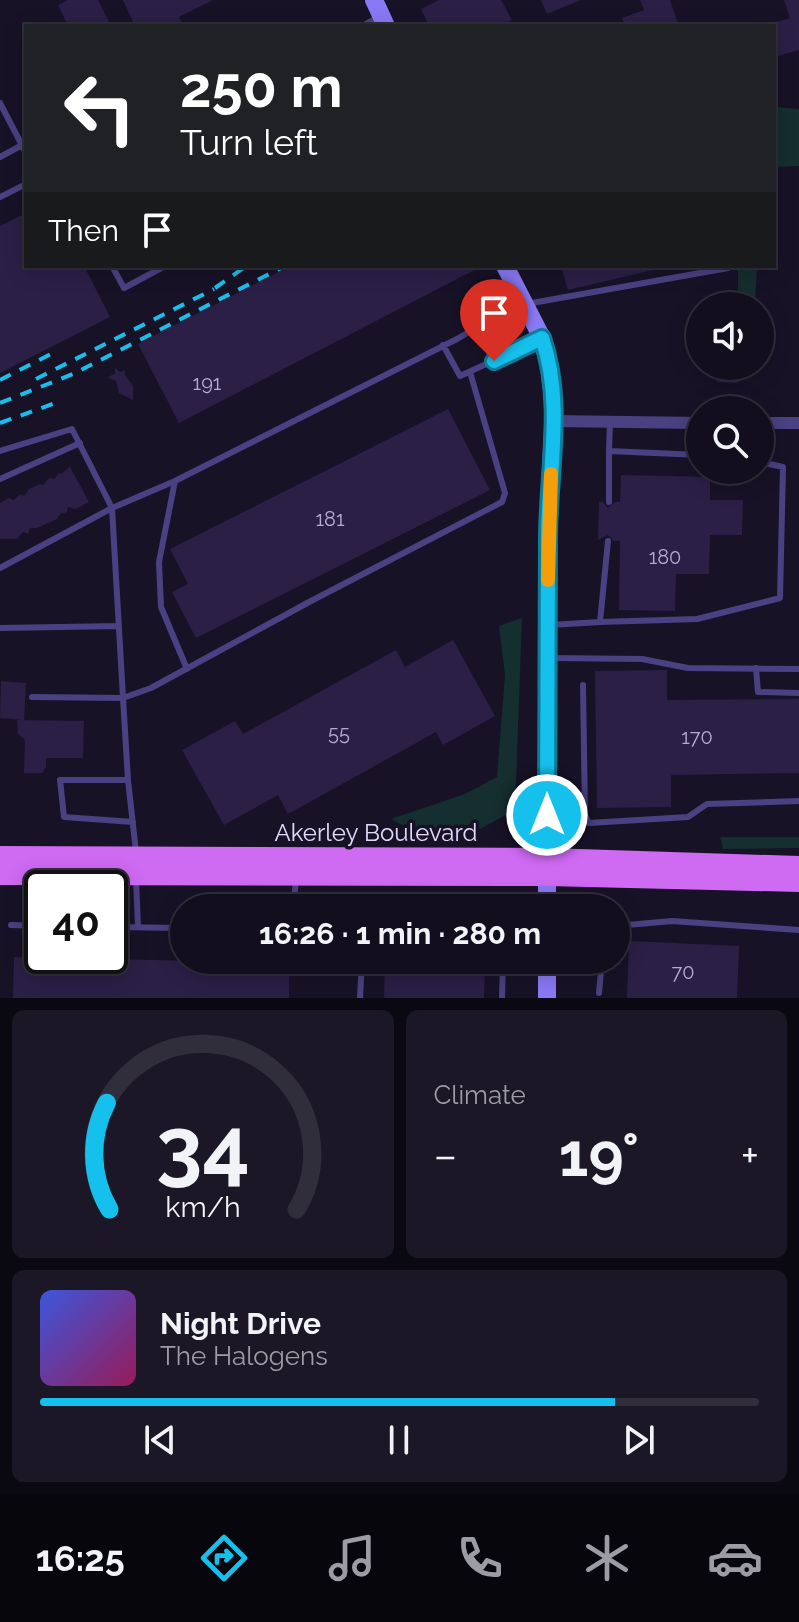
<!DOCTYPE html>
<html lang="en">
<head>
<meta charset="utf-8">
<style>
	body { margin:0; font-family:Raleway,sans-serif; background:#1b1726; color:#f1f3f6; height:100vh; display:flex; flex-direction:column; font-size:30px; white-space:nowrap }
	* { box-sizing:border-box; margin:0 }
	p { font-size:26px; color:#9c9ca4 }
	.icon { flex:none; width:44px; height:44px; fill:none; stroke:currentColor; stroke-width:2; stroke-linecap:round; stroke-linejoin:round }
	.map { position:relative; height:998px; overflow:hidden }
	.details { display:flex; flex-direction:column; gap:12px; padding:12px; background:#0a0810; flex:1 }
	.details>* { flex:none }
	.top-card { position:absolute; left:24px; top:24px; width:752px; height:244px; border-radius:0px; box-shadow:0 4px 20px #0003,0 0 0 2px #312e3b; background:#202124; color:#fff; overflow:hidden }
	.fabs { position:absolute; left:686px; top:292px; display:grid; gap:16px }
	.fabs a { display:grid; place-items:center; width:88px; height:88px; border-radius:50%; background:#120e1d; box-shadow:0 4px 20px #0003,0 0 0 2px #312e3b; font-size:40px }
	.speed { position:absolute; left:24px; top:870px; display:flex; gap:16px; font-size:40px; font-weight:700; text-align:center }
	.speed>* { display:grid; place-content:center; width:104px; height:104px; border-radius:50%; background:#120e1d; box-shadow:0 4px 20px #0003,0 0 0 2px #312e3b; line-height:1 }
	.speed .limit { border:4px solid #111; border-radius:12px; background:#fff; color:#111 }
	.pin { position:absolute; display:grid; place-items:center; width:68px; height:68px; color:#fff; margin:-82px -34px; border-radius:50% 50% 50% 0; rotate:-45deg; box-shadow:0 0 8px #0007 }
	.pin .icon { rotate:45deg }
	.me { position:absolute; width:88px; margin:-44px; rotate:0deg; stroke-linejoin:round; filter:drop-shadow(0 0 6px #0008) }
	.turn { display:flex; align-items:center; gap:28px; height:168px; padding:0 24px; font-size:36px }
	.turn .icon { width:104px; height:104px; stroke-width:2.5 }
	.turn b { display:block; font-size:56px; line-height:68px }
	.then { display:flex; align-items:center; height:76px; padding:0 24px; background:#0003; gap:16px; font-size:30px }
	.big { font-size:60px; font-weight:700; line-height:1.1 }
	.details .card { flex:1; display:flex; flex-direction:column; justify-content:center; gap:12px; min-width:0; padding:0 28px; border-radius:12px; background:#1b1726 }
	.details .dial { align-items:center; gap:0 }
	.dial svg { height:208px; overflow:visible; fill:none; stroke:#312e3b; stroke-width:7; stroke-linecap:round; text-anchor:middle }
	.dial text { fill:#f1f3f6; stroke:none }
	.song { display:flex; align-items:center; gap:24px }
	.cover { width:96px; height:96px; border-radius:12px; background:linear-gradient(135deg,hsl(230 70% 55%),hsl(330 70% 35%)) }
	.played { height:8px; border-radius:4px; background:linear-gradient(90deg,#16c0ec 80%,#312e3b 80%) }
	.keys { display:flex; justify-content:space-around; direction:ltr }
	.heat { display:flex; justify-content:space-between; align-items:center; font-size:44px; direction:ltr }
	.details .tiles { flex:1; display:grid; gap:12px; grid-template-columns:1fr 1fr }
	.card:last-child { grid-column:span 2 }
	.trip { position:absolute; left:170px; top:894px; width:460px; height:80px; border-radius:40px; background:#120e1d; box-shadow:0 4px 20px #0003,0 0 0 2px #312e3b; font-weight:700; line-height:80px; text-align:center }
	.tab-bar { display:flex; height:128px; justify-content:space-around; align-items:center; background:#07060c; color:#9c9ca4 }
	.tab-bar .icon { width:56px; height:56px }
	.tab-bar .current { color:#16c0ec }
	.tab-bar b { font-size:36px; color:#f1f3f6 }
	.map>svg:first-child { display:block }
</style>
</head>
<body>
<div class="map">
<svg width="799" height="998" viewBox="0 0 799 998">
	<rect width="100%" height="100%" fill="#181227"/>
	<path fill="#152e30" d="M774 107 799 109V166L774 167Z
		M738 266H757L755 306H738Z
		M522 618 515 810 480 829 415 832 391 819 465 794 497 777 505 675 499 626Z
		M720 837H799V848L723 849Z"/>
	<path fill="#2b1f46" d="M68 0H98L111 26H68L58 5Z
		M123 0H213L179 17 183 26H135Z
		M439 0H501L512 20 500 26H429L421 9Z
		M541 0H581L547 14Z
		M640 0H670L679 26H625L622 18 644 10Z
		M784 0H799V50L774 57V23L790 18Z
		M26 213V266H84L110 317 0 373V226Z
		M290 266H482L179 423 138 344Z
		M561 266H656L657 269 568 290Z
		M717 366H738V383L717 382Z
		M115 368 120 372 125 370V375L133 386V400L119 393 116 381 107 377 115 374Z
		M448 409 490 490 196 638 172 592 188 584 170 549Z
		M70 467 89 502 76 509 68 507 67 512 60 514 57 519 37 528H30L28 534 23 532 17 539H0V503L9 498 14 500 20 494 24 496 29 489 40 484 43 485 49 478 55 479 58 473 61 474Z
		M621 475 710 477V500H743L742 535H710L709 574H676L675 611 619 610 620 541H614L608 535 598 540 599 502H603L608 508 615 502H620Z
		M453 640 495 716 443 745 436 732 288 814 278 795 224 825 182 750 235 721 243 734 396 650 405 667Z
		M667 670V700L799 699V773L671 775V807L597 808 595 671Z
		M1 681 26 683 24 720 0 718Z
		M17 720 84 721 83 758H46V767L42 773H24L25 740 18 734Z
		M629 941 739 946 737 998H627Z
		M14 957 289 963V998H13Z
		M385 960H485L484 998H384Z"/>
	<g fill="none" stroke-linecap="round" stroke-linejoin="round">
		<path stroke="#4a4182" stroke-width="6" d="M362 26 380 16
			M0 103 26 153
			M0 157 26 143
			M0 197 26 184
			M112 266 124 288 165 266
			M443 345 460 376 541 339
			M610 422 609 451 700 455
			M0 451 72 429 112 508 123 698 151 688 311 601 502 502 505 493 470 372
			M0 479 80 443
			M175 481 159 562 161 607 187 669
			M609 502V451
			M0 568 112 508 175 481 457 339 522 301 532 303 728 268
			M600 622 697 619 780 598 783 467 760 462
			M550 625 600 622 608 541
			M0 628 119 626
			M551 658 642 659 688 668 799 669
			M756 668 758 692 799 693
			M32 697 123 698 128 780
			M550 815H585L583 685
			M585 815 589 823 688 817 707 804 799 801
			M133 822 64 817 60 780H128L136 852
			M136 879 138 927
			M293 908 296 880
			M11 925 42 926
			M616 926 672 921 799 930
			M110 927 184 928
			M599 993 602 960
			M360 998 362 960
			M502 998 503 960"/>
		<path stroke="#4a4182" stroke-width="12" d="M553 421 700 423
			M760 423H799"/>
		<path stroke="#8979f4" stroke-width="18" d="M374 0 386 26
			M505 266 542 338 549 366 554 407 547 548V908
			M547 960V998"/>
		<path stroke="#cf6af3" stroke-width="20" d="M0 856 547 858 799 866
			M0 875 547 876 799 882"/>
		<path stroke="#16c0ec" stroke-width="4" stroke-dasharray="12 10" stroke-linecap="butt" d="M215 288 246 266
			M36 379 214 289
			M0 380 53 353
			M0 403 73 374 285 266
			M0 423 58 402"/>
	</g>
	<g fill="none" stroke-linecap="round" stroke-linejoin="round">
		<g stroke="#0e7d99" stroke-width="20">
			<path id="route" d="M494 361 542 338C565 405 547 476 548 545 548 635 548 725 547 815"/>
		</g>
		<use href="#route" stroke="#16c0ec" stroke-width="14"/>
		<path stroke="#f59e0b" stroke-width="14" d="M548 580 551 474"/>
	</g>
	<g text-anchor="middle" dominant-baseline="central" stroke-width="7" stroke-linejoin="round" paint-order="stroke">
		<g font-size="20" fill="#b4abce">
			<text x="207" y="383">191</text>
			<text x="330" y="519">181</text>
			<text x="665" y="557">180</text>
			<text x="339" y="733">55</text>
			<text x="697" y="737">170</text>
			<text x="683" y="972">70</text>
		</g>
		<g font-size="24" fill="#e2dafc" stroke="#181227">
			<text x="376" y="832">Akerley Boulevard</text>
		</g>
	</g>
</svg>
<div class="fabs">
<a><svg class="icon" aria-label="sound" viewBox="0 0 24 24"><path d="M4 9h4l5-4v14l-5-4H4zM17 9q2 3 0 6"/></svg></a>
<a><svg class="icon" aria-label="search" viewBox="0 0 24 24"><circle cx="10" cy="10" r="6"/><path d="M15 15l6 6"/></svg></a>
</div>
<div class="speed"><div class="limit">40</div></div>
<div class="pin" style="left:494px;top:361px;background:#d93025"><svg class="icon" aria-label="arrive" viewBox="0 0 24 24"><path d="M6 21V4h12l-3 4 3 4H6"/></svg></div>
<svg class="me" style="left:547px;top:815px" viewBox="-20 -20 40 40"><circle r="17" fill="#16c0ec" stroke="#fff" stroke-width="3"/><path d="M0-11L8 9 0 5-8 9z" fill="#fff"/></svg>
<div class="trip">16:26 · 1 min · 280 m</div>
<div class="top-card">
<div class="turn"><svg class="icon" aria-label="left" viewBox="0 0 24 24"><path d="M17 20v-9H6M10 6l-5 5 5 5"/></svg><div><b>250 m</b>Turn left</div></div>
<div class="then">Then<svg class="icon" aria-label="arrive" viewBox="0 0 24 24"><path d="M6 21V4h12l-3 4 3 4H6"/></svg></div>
</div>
</div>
<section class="details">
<div class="tiles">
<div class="card dial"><svg viewBox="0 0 100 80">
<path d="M14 69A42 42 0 1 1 86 69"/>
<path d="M14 69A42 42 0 0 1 13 28" stroke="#16c0ec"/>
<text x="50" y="56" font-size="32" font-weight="700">34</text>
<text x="50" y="72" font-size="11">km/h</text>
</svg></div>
<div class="card"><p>Climate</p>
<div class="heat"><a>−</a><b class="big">19°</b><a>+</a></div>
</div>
<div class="card">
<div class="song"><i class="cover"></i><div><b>Night Drive</b><p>The Halogens</p></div></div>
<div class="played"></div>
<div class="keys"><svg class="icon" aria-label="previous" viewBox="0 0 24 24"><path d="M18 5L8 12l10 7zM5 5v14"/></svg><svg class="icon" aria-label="pause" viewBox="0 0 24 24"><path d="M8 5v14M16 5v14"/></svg><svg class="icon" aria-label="next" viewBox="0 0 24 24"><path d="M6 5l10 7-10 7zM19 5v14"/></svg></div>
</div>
</div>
</section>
<nav class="tab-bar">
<b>16:25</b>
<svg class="icon current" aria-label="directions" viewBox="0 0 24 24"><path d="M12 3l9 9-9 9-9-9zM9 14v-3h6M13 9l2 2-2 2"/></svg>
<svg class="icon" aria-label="music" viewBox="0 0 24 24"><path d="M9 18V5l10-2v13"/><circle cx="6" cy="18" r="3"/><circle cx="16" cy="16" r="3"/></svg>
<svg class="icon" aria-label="phone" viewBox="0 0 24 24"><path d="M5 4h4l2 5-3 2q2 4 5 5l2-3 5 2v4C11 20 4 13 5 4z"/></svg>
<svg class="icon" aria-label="climate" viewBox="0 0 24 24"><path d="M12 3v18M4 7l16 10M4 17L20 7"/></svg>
<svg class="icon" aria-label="car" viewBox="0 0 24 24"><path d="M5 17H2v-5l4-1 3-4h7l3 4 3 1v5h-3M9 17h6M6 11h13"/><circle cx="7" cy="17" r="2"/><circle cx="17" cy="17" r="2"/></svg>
</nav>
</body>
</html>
